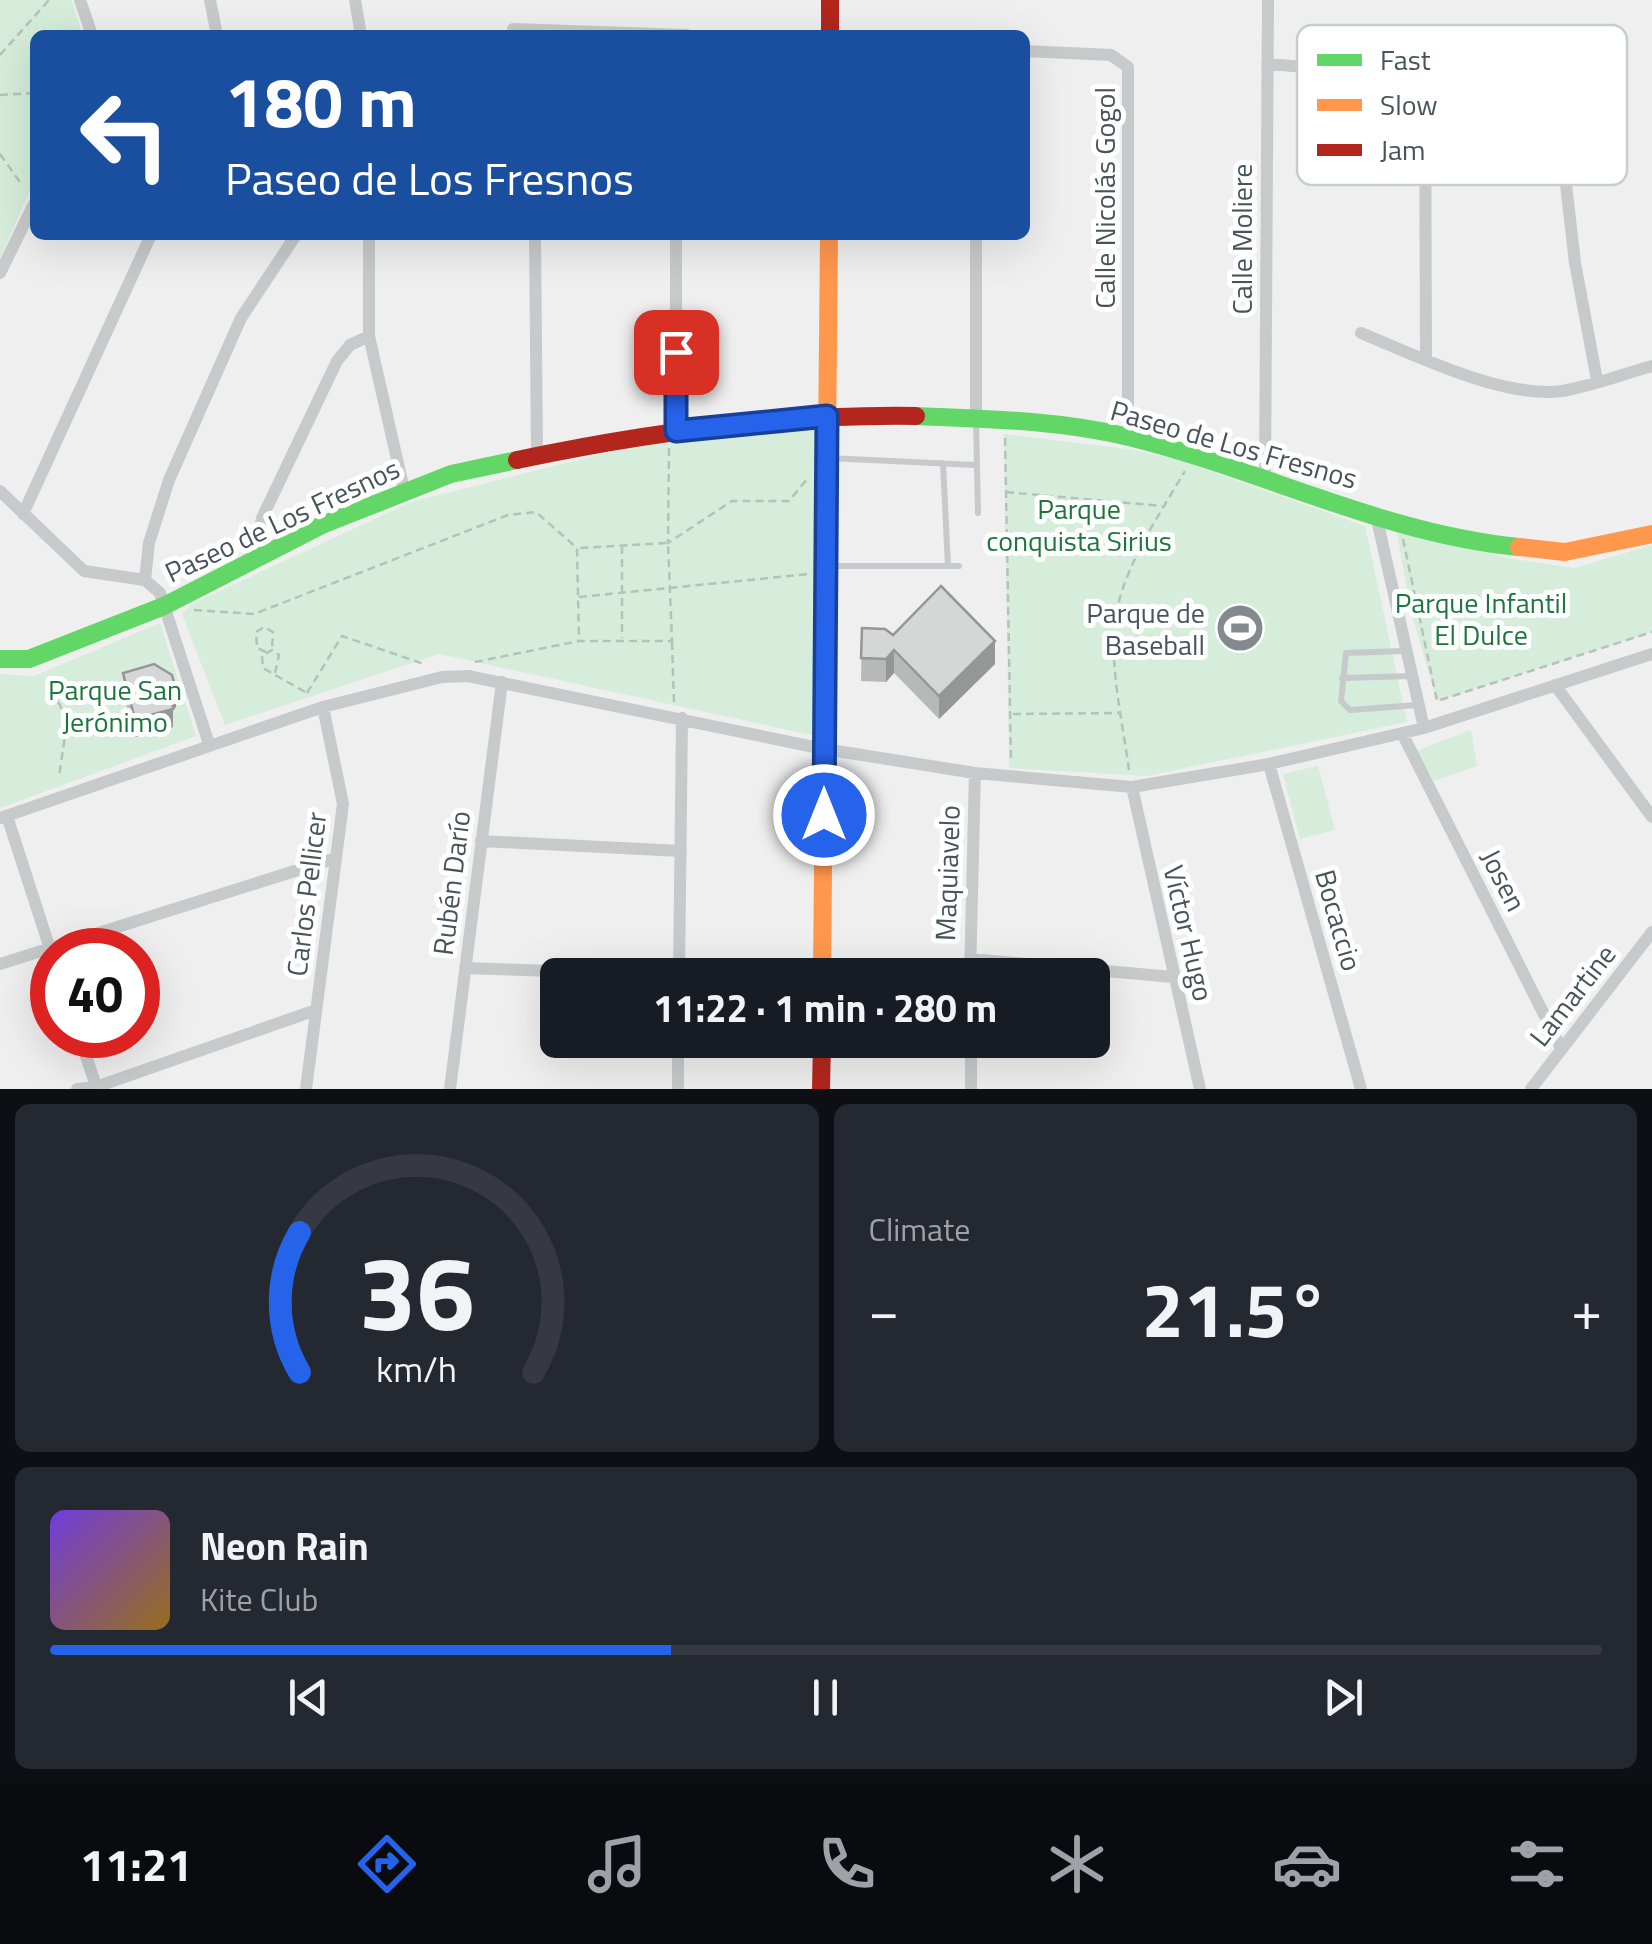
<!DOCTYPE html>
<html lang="en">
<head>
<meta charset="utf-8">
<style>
	body { margin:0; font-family:"Titillium Web",sans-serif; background:#242831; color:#f1f3f6; height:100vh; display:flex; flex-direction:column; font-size:38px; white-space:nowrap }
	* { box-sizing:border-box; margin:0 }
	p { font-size:32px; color:#9ea1a6 }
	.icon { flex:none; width:55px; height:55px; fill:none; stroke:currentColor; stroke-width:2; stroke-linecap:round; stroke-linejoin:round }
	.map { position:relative; height:1089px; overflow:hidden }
	.drawer { display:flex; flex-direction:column; gap:15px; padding:15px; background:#0d0f14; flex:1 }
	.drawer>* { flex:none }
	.top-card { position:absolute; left:30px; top:30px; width:1000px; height:210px; border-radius:15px; box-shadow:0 10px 40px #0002; background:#1a4fa0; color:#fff; overflow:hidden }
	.speed { position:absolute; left:30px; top:928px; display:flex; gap:20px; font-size:50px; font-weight:700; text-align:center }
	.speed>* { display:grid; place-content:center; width:130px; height:130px; border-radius:50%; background:#171b24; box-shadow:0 10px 40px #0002; line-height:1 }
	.speed .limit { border:15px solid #d22; background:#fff; color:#111 }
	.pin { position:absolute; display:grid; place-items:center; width:85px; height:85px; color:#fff; margin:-42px; border-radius:20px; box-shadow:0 5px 15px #0006 }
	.me { position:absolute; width:110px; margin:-55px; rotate:0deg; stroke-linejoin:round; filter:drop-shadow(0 0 8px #0008) }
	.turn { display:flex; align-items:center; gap:35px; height:210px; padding:0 30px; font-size:45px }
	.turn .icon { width:130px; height:130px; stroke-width:2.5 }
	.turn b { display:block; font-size:70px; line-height:85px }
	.big { font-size:75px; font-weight:700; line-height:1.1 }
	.drawer .tile { flex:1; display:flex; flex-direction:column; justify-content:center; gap:15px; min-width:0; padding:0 35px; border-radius:15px; background:#242831 }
	.drawer .dial { align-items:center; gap:0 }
	.dial svg { height:260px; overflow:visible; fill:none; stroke:#363941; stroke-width:7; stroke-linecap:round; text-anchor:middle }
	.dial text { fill:#f1f3f6; stroke:none }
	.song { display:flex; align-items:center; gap:30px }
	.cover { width:120px; height:120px; border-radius:15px; background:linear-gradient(135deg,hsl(260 70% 55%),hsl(40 70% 35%)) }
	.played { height:10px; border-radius:5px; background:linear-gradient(90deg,#2563eb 40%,#363941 40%) }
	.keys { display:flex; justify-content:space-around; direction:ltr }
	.heat { display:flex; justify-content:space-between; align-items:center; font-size:55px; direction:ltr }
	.drawer .tiles { flex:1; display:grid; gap:15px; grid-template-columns:1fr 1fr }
	.tile:last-child { grid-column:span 2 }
	.trip { position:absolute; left:540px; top:958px; width:570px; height:100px; border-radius:15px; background:#171b24; box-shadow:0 10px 40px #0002; font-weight:700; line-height:100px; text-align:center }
	.menu { display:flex; height:160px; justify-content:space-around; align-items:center; background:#090b0e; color:#9ea1a6 }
	.menu .icon { width:70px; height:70px }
	.menu .current { color:#2563eb }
	.menu b { font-size:45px; color:#f1f3f6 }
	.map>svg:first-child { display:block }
</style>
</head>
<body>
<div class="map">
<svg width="1652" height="1089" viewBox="0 0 1652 1089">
	<rect width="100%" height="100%" fill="#efefef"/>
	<path fill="#d5edda" d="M0 0H72L82 35H35V179L0 258Z
		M817 426 816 736 439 654 225 725 182 614 192 604 411 502 641 444Z
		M1004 434 1128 449 1179 460 1365 526 1407 722 1147 776 1009 768Z
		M1395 523 1507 558 1575 568 1652 545V632L1437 701 1411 612Z
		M160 623 196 736 0 808V674L34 676Z
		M1471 730 1477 766 1434 781 1416 751Z
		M1318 766 1335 830 1300 839 1283 774Z"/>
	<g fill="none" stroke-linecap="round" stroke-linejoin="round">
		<path stroke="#b6c1bc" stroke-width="2.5" stroke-dasharray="8 5" stroke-linecap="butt" d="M0 55 49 0
			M0 95 35 93
			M0 154 22 185
			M1005 438 1011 760
			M669 448 668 543 732 501H789L808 478
			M1006 492 1162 506
			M1403 539 1437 701 1652 632
			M622 546V638
			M579 597 809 574
			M194 610 254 614 508 515 536 512 577 548 579 641
			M672 642 674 704
			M266 652 257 648 256 632 264 627 273 632 272 650
			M475 662 579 641H672L668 543 579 548
			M275 673 279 655 272 650 262 656 263 668 307 693
			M53 678 51 692C74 717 62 747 59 778
			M307 693 342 636 424 664
			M1013 714 1120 713
			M1129 770C1122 715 1104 649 1121 594 1135 550 1162 510 1185 471"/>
		<path stroke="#c6cacb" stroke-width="6" d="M976 419 978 513
			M828 458 975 465
			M943 463 948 566
			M827 566H959
			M1404 651 1346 653 1341 701 1350 710 1418 705
			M1342 678 1411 676"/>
		<path stroke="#c6cacb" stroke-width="12" d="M80 0 92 35
			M210 0 217 35
			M355 0 361 35
			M513 29 687 35
			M1025 51 1111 55 1128 67V437
			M1267 64 1425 76 1533 75 1555 88 1575 263 1597 380
			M1425 76 1426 360
			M369 235V336L404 490
			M535 235 537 453
			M0 273 35 202
			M1361 333C1414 355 1504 399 1562 391 1592 386 1623 374 1652 366
			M976 419V235
			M676 431V235
			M1265 477 1268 0
			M0 491 84 571 145 580 160 593 209 744
			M23 514 151 235
			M1376 515 1424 728
			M255 556 262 518 337 361 350 345 369 336
			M145 580 149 543 169 480 241 318 296 235
			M1555 685 1652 817
			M1402 733 1561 1048
			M1269 764 1361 1089
			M1132 787 1200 1089
			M7 816 52 955
			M0 818 323 707 442 677 468 676 824 749 975 773 1132 787 1269 764 1424 728 1652 654
			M481 841 681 851
			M970 959 1173 977
			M0 964 336 858
			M465 968 673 975
			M679 975 682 718
			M970 975 975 773
			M79 1035 97 1089
			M971 1040V1089
			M77 1089 96 1087 316 1010
			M306 1089 343 804 323 707
			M450 1089 502 682
			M678 1089V1040
			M1531 1089 1652 932"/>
		<path stroke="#63d668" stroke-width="18" d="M916 416C987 419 1059 420 1129 437 1259 469 1384 534 1519 547
			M0 659H29L164 606 322 525 451 474 517 460"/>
		<path stroke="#ff974d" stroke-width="18" d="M1519 547 1565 552 1652 534
			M822 975 829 235"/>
		<path stroke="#b3261e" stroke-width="18" d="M830 0V35
			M517 460C649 432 781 414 916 416
			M821 1089 822 1040"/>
	</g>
	<path fill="#b7b9b9" d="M862 628 893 635 995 664 939 719 894 673 886 682 861 681Z
		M123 673 176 707 173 710V727L135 737 123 691Z"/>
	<path fill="#959696" d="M995 641V664L939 719V696Z
		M894 650V673L886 682V659Z
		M176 690V707L173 710V727L135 737V719Z"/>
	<path fill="#d5d7d7" stroke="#959696" stroke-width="2.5" d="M941 586 995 641 939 696 894 650 886 659 861 658 862 628 885 629 893 635Z
		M154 664 172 675 176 690 172 693 173 709 135 719 123 673Z"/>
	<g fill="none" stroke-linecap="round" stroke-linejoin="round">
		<g stroke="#184099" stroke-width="25">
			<path id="route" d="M676 352V431L827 416 824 815"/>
		</g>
		<use href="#route" stroke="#2563eb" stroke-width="18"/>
	</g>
	<defs>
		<g id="stadium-disc" transform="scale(2.5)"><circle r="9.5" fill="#828a8e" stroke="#fff"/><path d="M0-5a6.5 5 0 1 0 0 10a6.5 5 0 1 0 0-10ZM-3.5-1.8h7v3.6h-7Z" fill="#fff"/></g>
	</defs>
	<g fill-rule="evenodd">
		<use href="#stadium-disc" x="1240" y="628"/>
	</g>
	<g text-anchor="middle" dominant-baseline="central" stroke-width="10" stroke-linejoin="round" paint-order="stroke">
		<g font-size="28" fill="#47545a" stroke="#fff">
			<text transform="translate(1104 198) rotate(-90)">Calle Nicolás Gogol</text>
			<text transform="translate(1241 239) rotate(-90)">Calle Moliere</text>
			<text transform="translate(1234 444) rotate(16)">Paseo de Los Fresnos</text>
			<text transform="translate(282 520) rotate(-25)">Paseo de Los Fresnos</text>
			<text transform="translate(947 873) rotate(-88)">Maquiavelo</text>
			<text transform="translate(1504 880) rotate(63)">Josen</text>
			<text transform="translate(451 883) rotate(-83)">Rubén Darío</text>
			<text transform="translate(306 894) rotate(-83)">Carlos Pellicer</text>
			<text transform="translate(1339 920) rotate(74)">Bocaccio</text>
			<text transform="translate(1189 933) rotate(77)">Víctor Hugo</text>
			<text transform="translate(1572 995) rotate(-52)">Lamartine</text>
		</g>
		<g font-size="28" fill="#1d763c" stroke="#fff">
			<text x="1079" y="508">Parque<tspan x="1079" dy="32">conquista Sirius</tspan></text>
			<text x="1481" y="602">Parque Infantil<tspan x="1481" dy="32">El Dulce</tspan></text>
			<text x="115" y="689">Parque San<tspan x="115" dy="32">Jerónimo</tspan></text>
		</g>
		<g font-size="28" fill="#47545a" stroke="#fff" text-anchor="end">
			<text x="1205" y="612">Parque de<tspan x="1205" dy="32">Baseball</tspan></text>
		</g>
	</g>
	<rect x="1297" y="25" width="330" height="160" rx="15" fill="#fff" stroke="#c8ccce" stroke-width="2.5"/>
	<rect x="1317" y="54" width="45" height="12" fill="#63d668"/>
	<rect x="1317" y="99" width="45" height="12" fill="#ff974d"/>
	<rect x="1317" y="144" width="45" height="12" fill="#b3261e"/>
	<g font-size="28" fill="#47545a">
		<text x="1380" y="70">Fast</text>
		<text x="1380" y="115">Slow</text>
		<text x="1380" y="160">Jam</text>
	</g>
</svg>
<div class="speed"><div class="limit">40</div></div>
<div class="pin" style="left:676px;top:352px;background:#d93025"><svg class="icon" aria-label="arrive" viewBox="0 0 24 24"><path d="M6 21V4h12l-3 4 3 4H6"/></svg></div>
<svg class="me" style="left:824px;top:815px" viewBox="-20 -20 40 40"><circle r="17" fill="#2563eb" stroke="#fff" stroke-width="3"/><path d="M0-11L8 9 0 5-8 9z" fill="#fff"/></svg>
<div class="trip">11:22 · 1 min · 280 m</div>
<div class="top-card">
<div class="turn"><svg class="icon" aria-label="left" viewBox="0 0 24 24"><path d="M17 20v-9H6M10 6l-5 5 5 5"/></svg><div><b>180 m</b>Paseo de Los Fresnos</div></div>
</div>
</div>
<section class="drawer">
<div class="tiles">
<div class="tile dial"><svg viewBox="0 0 100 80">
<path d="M14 69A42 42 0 1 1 86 69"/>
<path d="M14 69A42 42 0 0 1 14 26" stroke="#2563eb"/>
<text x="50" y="56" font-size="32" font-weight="700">36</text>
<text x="50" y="72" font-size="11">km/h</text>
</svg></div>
<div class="tile"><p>Climate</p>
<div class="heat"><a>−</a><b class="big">21.5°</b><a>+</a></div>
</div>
<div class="tile">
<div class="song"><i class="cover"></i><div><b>Neon Rain</b><p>Kite Club</p></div></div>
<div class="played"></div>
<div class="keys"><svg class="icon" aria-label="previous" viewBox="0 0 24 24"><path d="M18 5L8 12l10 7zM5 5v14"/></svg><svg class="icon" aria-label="pause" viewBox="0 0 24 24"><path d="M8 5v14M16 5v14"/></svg><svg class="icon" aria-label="next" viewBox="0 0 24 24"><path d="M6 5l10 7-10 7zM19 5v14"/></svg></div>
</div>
</div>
</section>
<nav class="menu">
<b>11:21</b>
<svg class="icon current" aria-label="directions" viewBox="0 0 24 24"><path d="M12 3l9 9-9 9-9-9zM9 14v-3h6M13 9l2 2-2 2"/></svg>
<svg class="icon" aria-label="music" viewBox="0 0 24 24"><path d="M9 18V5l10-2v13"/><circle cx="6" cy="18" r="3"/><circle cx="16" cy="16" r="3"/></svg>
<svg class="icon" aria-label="phone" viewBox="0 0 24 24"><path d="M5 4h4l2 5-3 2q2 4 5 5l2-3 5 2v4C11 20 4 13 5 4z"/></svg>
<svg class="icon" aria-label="climate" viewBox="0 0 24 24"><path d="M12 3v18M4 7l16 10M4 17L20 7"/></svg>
<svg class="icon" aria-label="car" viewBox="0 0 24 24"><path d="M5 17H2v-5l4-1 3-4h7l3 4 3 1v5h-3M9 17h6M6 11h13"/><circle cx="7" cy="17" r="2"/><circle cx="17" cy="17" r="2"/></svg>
<svg class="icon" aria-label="filters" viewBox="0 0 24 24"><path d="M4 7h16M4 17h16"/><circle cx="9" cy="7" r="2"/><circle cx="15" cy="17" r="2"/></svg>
</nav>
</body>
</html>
